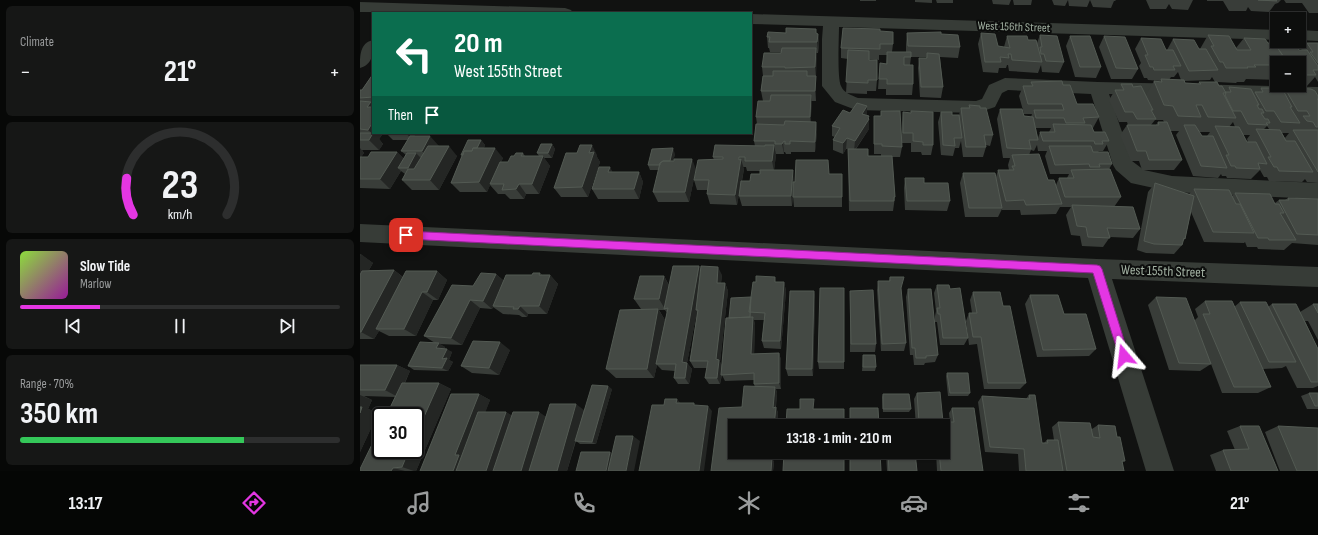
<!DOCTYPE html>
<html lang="en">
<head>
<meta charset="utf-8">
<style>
	body { margin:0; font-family:"Sofia Sans Condensed",sans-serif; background:#161716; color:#f1f3f6; height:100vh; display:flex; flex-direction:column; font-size:15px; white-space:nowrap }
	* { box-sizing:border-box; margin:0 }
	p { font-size:13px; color:#9a9c9d }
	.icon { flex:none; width:22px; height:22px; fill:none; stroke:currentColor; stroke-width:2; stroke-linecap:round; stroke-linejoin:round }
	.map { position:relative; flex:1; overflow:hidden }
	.details { display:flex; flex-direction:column; gap:6px; padding:6px; background:#070807; width:360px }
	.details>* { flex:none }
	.hud { position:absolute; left:12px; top:12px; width:380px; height:122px; border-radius:0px; box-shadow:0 1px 3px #0004,0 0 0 1px #2d2e2e; background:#0b6e4f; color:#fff; overflow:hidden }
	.tools { position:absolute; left:910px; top:12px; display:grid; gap:8px }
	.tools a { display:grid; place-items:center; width:36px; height:36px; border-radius:0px; background:#0d0e0d; box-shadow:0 1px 3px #0004,0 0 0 1px #2d2e2e; font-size:20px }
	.speed { position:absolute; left:12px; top:407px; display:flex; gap:8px; font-size:20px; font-weight:700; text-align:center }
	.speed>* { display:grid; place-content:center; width:52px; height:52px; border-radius:50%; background:#0d0e0d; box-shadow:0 1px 3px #0004,0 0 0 1px #2d2e2e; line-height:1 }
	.speed .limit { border:2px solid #111; border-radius:6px; background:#fff; color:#111 }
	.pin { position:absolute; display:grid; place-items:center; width:34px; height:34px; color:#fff; margin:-17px; border-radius:8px; box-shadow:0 2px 6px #0006 }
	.me { position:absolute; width:44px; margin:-22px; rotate:343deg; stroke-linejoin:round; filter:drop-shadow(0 0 3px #0008) }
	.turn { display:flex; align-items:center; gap:14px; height:84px; padding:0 16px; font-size:18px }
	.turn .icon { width:52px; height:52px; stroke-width:2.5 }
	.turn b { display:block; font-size:28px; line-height:34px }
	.then { display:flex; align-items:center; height:38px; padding:0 16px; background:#0003; gap:8px; font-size:15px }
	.big { font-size:30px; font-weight:700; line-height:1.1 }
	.details .card { flex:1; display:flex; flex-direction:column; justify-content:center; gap:6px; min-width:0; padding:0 14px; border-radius:6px; background:#161716 }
	.details .dial { align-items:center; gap:0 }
	.dial svg { height:104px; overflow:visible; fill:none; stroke:#2d2e2e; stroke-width:7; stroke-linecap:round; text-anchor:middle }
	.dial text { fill:#f1f3f6; stroke:none }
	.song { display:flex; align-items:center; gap:12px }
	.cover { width:48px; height:48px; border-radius:6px; background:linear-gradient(135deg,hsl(90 70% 55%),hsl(300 70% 35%)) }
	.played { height:4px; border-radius:2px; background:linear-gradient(90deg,#e436e3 25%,#2d2e2e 25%) }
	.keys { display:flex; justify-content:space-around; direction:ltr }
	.heat { display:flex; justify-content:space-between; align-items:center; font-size:22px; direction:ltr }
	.charge { height:6px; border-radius:3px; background:linear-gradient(90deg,#34c759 70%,#2d2e2e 0) }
	.trip { position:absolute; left:368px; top:419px; width:222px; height:40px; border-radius:0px; background:#0d0e0d; box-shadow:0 1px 3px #0004,0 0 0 1px #2d2e2e; font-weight:700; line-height:40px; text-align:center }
	.tab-bar { display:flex; height:64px; justify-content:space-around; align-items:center; background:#050605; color:#9a9c9d }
	.tab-bar .icon { width:28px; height:28px }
	.tab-bar .current { color:#e436e3 }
	.tab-bar b { font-size:18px; color:#f1f3f6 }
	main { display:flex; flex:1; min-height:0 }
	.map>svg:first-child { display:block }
</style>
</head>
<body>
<main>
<section class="details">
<div class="card"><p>Climate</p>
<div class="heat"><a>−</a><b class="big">21°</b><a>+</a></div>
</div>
<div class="card dial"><svg viewBox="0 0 100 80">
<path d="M14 69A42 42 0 1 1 86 69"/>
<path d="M14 69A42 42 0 0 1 9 41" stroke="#e436e3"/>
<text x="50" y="56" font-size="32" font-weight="700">23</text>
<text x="50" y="72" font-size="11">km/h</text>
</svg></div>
<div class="card">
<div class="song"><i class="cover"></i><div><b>Slow Tide</b><p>Marlow</p></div></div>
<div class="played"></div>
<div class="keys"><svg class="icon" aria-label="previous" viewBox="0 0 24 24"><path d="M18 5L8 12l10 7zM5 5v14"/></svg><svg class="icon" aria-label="pause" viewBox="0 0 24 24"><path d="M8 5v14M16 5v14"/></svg><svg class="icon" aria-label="next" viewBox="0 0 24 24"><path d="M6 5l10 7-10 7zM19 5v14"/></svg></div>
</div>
<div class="card"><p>Range · 70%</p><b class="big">350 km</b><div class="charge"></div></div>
</section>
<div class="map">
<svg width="958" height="471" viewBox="0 0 958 471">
	<rect width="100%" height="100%" fill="#111211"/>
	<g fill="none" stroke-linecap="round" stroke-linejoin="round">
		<path fill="#373c37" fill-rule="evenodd" d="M0 2 205 8 211 10 213 13 0 12Z
			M391 14 917 30V40L479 27C479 37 477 78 481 86 484 93 491 95 498 98L616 101 622 99 629 85 645 78 738 82 958 87V99L749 94 772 161 784 170 812 176 958 183V199L812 192 771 183 756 170 753 165 731 94 648 90 642 93 635 107 617 113 496 110 475 102 462 86V39L463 26 391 24Z
			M939 30 958 31V41L939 40Z
			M13 40C13 52 14 64 0 68 0 55 0 43 13 40Z
			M0 224 737 259 958 267V287L752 279 814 471H786L728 278 0 242Z"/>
	</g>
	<path fill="#393d39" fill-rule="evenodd" d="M500 0H516V1H500Z
		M555 0H572V3L555 2Z
		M576 0H593V3H577Z
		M632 0H651L649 5 633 4Z
		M653 0H672L671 5H654Z
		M692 0H756L755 1H754L751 8 733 7 730 0 727 7 709 6 708 0 705 6 694 5Z
		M786 0H840H833L828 10 812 9 809 4 806 9H790Z
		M847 0H921L918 3 915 4 909 12 891 11 888 7 886 11H869L863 1H847Z
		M924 0H958V13H949L942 3H926Z
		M520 31 533 44 532 52H546V44L547 33 581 34 600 47 598 58 580 57 583 87 581 98 560 97 558 68 559 58H566V57H551L550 65 553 84 552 95H526V89H518L520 63 526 64 527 55H519V60L509 59 517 80 516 91H507V94L486 93 488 59 481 58V48Z
		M621 33 638 46 644 47 647 36 668 40 677 43 680 35 704 62 699 73 682 72 681 65 678 73 649 71 648 65H647L646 68H639L638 73 623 72 618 44Z
		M458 34 459 44 458 53H456V101H451V122H456L457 132 455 152H431V154H426L425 152H424V154H416L415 151 416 155 414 170 434 180V182L469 174H482V207H434L433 196 432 206H382L379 196 380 188 377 205 350 204 347 194 348 190H337L334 180 354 160 353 157 395 146 394 141 397 124 396 117 403 101 401 91 403 76 402 67 421 53V52H410L409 48H408L407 37ZM383 167H386L387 171H400V174L390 181H382L384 169Z
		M848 35 876 48 884 38 908 43 914 44V43L939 50H941L947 43H958V82L955 77 947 86 926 85H939V63H917V80L886 79 884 82H877L876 83 857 82 859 86 865 92 869 87 893 94 895 92H898L901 88 921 92 925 94 927 92H929L932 88 957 95 958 94V183L947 182 945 179 942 182 909 181 907 177H904L900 170 891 179 867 178 866 176H862L861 174 858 178 833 176 816 135 819 131H810L822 160 814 170H782L779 161H771L760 135 767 125H768L767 122H759L749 100 755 90H758L761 84 773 87 786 95 794 81 800 82 801 81 788 80 787 78H784L779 66 781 63 775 49 781 38 806 50H807L813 39 840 49ZM818 72 821 80H809L811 77H814ZM852 77 855 82H839L838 84 825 83 824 81 850 80ZM795 120H803L804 122H798L796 125H791ZM873 122 875 127H869ZM907 126 909 129H904ZM839 132H850L847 136H842ZM922 133H929L925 138ZM883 135H890L887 139 888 142H887Z
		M710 36 741 67 736 78 715 77 706 46Z
		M744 36 778 69 772 79H751L739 47Z
		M13 74V133H25L24 135H22L19 139 23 144 19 150H2L4 153 1 157H8L37 152 44 159 46 155 41 151 48 140H33L26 133H56L54 136 79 146 97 156 79 190H52L42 180 45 174 41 171 30 189 0 188V90H2Z
		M671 82 703 85 717 104 739 117 733 128H732L734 132 749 141 743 151H739L738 152 752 164 749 169 761 197 754 207 780 229 773 238 750 237 743 247 722 246 720 236 711 235 706 215 711 207H700L696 214 661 215 660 210H642V209L638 217H605L600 183 603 173 636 177 638 170H649L648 165 650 158H643L637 119 640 109 664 116 671 117 672 114H664L659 96 663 86H670ZM676 128H691L689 132H680L678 138ZM677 145 678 151H687L685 156 690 174H709L707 178H699L696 185 688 180 669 155 671 150 674 151Z
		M609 105 620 108 633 135 630 146 626 145V147L623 157H603L601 141 599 148H595L593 156 581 155 578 122 581 112 592 115H599L601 108H608Z
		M507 106V116H509V129L496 149 508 156H521V154H514V116H521V111L542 147 540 157H532L535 197 533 211H489L488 160V149H489H486L483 154 473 150V140L475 137 472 136V126L490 113Z
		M543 112 573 145 571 155H562L561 152H551V143H542V123Z
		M121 140 125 145 124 148 143 158 141 162H148L154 156 163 153 165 156H179L177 153 192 144 195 149 192 158H184L190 166 179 194H166L164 199H150L145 194H138L130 185 127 192H100L91 183 102 156 101 155Z
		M315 154 313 161 336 169 329 202H298L293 192 299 170H290L288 165Z
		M237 155V157L240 162 228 197H201L194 188Z
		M250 167 252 172H279L283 182 279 199H238L232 189Z
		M545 178 564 183 590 201 587 211 545 210 544 188Z
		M795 183 829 194 834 189 872 196 875 193 915 203 919 200H925L928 198 958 199V245L932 243 924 250 898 249 897 247H887L885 242 884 243 844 242 831 212 825 239 823 241 822 245 814 254 786 253 777 250 788 192Z
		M0 254 13 263 9 270H34L43 277 77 271 87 280 78 300H73L56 336H29L19 331 14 339H0Z
		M339 266 341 270 362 275 361 283H365L368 291 360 362 362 366 369 318 391 298 416 282H424L426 291 421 349 404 348 402 341 404 320H394L395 325 394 354 419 353 421 360V389H416L417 393 416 407 418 413 417 426H375V452H413L412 458 414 462 413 471H351L382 407 395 387 394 384V380L365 381 362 375 360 384H349L345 378 347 368H334L330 361 337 313V311L327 363 332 369 329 384H318L314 378 315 371 302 370 297 365 294 378H256L246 369 281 309 274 299 304 276 309 285ZM299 310H305L307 313 305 320Z
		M180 273 182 275H190L198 284 187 314H168L167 317H162L159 315 143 314 133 307 132 309 120 308 102 345 79 344 85 347 84 349 92 352 89 360 93 362 88 371 54 370 48 366 75 343 64 336 113 286 136 274 144 281 172 275Z
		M530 277 541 289 546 343 544 351H521L517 290 518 281H529Z
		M577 285 590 289 608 338 604 345H580L577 322H575V316L576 311 574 293Z
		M548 289 578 355 575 362 565 363 564 365H554L553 355H550L546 297Z
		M454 291 455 299 453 376H428L426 369Z
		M490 291 516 344 515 352H490Z
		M613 292 643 306 666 383 660 389H624L617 344 609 345 606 321 609 313H612L610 300Z
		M670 295 736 349 729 356 677 357 665 304Z
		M796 297 834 321 838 317 835 309 845 301 874 307 880 302 908 307 912 304 940 312 953 304H958V340L948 321H945L958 349V386L953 388H937L926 366 922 368 903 369 911 387 898 393H862L851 364 840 371 809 370 788 305Z
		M150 350 139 375 112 373 101 366Z
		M503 355 516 367 515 371H502Z
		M458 362H484V369H459Z
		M0 365H37L50 371 45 383H79L91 389 56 471H0L35 397 4 396 12 400 8 409 17 412 13 424 0 452Z
		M587 373 610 393 608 396H588L586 376Z
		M252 389 236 444H220L216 441 207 471H60L119 394 130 400 125 412H146L152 416H186L224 410Z
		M557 393 583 422 581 426H556L554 399Z
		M949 393H958V409H947L941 396Z
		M523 394 551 409 549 412H523L522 397Z
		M669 395 682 443H684L687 440H694L692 427 698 422 732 429 738 425 757 437 765 461 762 462 764 471H659L658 454 625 452 618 402 622 396 666 399Z
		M592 408 623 471H577L576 452H583V426H581L583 422H590L589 413Z
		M880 426 918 471H856L850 455 863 450H875L867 431Z
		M918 426 958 471H920L905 432Z
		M526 452H555L557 471H527Z"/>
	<path fill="#242624" d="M458 34 459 44 458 53 457 42Z
		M456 48 457 58 456 78 455 67Z
		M456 76V101L455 91Z
		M451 95 452 106 450 127V117Z
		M11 102 13 103V113L7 107Z
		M507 106V116L502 114Z
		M509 116V129L494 151 495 141Z
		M456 122 457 132 455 152V142Z
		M11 125 13 127V133H19L22 135 19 139 23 144 19 150 9 140 13 134 8 130Z
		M46 133H56L52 140Z
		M70 136 79 146 71 161 62 151Z
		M487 138 486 149 483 154V143Z
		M121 140 125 145 119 160 115 154Z
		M423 142 424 152V154L422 144Z
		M192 144 195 149 192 158 188 153Z
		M232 145 237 155V157L240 162 228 197 222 187 229 153Z
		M414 145 416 155 414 171 412 161Z
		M89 146 97 156 79 190 70 180Z
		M0 148 4 153 0 159Z
		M135 148 143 158 127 192 119 182Z
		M313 148 315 154 311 170 309 164Z
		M37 152 47 162 38 168 41 171 30 189 20 179Z
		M56 153 66 163 58 178 48 168Z
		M183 156 190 166 179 194 172 184Z
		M379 157 381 164V159L384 169 377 205 375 195Z
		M332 159 336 169 329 202 325 192Z
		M250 167 255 177 248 172Z
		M433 170 434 180 432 206 431 196Z
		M279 172 283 182 279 199 274 189Z
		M159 184 166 194 164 199 156 189Z
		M1 254 13 263 0 286V256Z
		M339 266 343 275 336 310 337 311 327 363 332 369 329 384 325 378 322 362Z
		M358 267 362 275 360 291 357 283Z
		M34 270 45 279 16 329 19 331 14 339 1 332Z
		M77 271 87 280 78 300 67 292Z
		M180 273 188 282 190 275 198 284 187 314 179 306V275Z
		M136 274 145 282 132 309 123 301Z
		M304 276 310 288 305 309 299 299Z
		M424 282 426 291 421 349 420 341Z
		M365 283 368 291 360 362 363 366 360 384 357 378 356 359Z
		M454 291 455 299 453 376 452 369Z
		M62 292 73 300 56 336 44 329Z
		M110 300 120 308 102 345 91 338Z
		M160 306 168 314 167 317 158 309Z
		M298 309 305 320 296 364 297 365 294 378 287 369Z
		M393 317 395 325 394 361 391 354Z
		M140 342 150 350 139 375 129 368Z
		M79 343 85 347 82 352 76 348Z
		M87 349 92 352 89 360 93 362 88 371 82 368V359Z
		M419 353 421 360V389L419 383Z
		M37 365 50 371 38 397 25 390Z
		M79 383 91 389 56 471H54L42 467 49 450H55V437Z
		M248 386 252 389 236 444 232 442Z
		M415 387 417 393 415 413 413 408Z
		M119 394 130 400 108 459 107 471H93L95 455Z
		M0 395 12 400 8 409 17 412 13 424 0 452Z
		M317 399 322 405 316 403Z
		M216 404 224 410 207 471H197Z
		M348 406 352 411 344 471H339Z
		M416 407 418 413 417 426H414Z
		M146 412 156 418 139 471H126Z
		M179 412 188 418 173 471H161Z
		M273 436 280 441 274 471H266Z
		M250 452 258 456 254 471H246Z
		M410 452H413L412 458 414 462 413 471H411L410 457Z
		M33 468 45 471H31Z"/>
	<path fill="#444944" stroke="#535a53" d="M898 0H916L917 1Z
		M426 28 456 29V33L458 34 457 42H409L410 37H407L408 32 426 33Z
		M483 28 520 29V31L533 32V44H520V49L481 48Z
		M581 32V34L598 35 600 47 548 46 547 33Z
		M621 33 635 34 638 46 650 48 647 36H667L668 40H676L682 62 652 60 651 54H648L649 58 640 57 641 62H625Z
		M680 35 697 36 704 62 686 61 684 54H681L680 47H682Z
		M848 35 869 36 877 50H891L884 38 905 39 908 43 915 44 928 63H917V65H894L896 67H887L888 68H866L863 62H860L851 46H854Z
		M710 36H730L741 67H720Z
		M744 36 765 37 778 69 756 68Z
		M781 38 801 39 806 50H813L821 66H813L815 70H794L793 67H790L785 55H788Z
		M813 39 834 40 839 49H846L858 70 829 71Z
		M914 43H934L939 50H947L958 66V70H953L956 75H939V63H928Z
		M947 43H958V63L950 52H953Z
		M422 48H456L455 67 425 68V67H402L404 53H421Z
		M488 50 509 51V60H517V80H508V83L486 82Z
		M527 52H551V57H544V65H553V84H527V79H519L520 63 527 64Z
		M567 53 579 54 583 87H561L559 58H567Z
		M413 71H447V76H456L455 91H401L403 76H413Z
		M13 74V97L0 98V90H2Z
		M801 79 824 80 825 83 841 84 839 82H857L859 86H862L866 93H863L876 118 848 117 842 105H836L841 117 818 116 813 106 804 105 794 81 802 82Z
		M702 81 703 85H710L717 104H733L739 117 723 118 725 123H706L704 118H676L674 110H704L702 104H668L663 86H673L671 82Z
		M761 84H772L773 87 781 86 793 110H791L796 119H777L773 112H765L755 90H764Z
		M869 87 891 89 899 105H897L899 109H902L904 113H901L905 119H908L910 123H906L908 125 888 124 881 111H873L865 95 866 93 865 92H871Z
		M901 88H919L921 92H924L932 107H930L940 123 921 122 914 111H906L895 92H903Z
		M932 88 951 89 955 91 958 96V99H957L958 100V127H956L953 122 947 121 943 116H950L947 111H938L927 92H935Z
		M411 95H451L450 117H396L398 101H410Z
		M0 101 11 102 7 107H13V125H11L8 130 0 129Z
		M497 103 507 106 502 114 509 116 508 118 509 119 495 141 487 138 483 143 473 140 480 128 472 126 483 110 490 113Z
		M609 105 620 106V108H626L633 135H624L626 147H606L601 108H610Z
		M640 109H662L664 116 673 117 678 140H669L671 149 647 148Z
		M521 111H540L542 147 522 146V144H514V116H521Z
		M551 111 573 112V145H563V142L553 141V133H543V112L551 113Z
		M581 112H592V115H599L602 138H594L595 146 583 145Z
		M425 121 456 122 455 142 430 141V144H425V141L423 142 422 144H415V141H394L396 124 424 125Z
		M798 122H807L822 160H789L786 151H777L767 125H799Z
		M693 124 731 125 734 132H745L749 141H742L743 144H735L734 141H683L680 132H695Z
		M824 125H835L842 136H853L867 168 841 166Z
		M855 126 879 127 887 142H896L907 164 898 163 900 169 876 168 875 166H871L866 155H869Z
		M896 129 920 130 926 141H935L953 172 919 171 917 167H914L908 157H911Z
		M933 130H958V172Z
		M0 133H13L9 140H0Z
		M50 136H70L62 151H41Z
		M108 140H121L117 148H113L112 151H104L103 155H101Z
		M181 144H192L188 153H177Z
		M220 145H232L229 153 234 152 222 187 194 188 206 153H217Z
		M355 145 405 146V145H414L412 161H385V157H379V160L381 159 375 195 347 194 349 180H334L338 160 363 159V157H353Z
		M68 146H89L70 180H42L48 169H54Z
		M689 146H731L733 152H748L752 164H739L740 167H730L729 164 695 165Z
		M113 148H135L119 182 91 183 104 151H112Z
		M313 148 310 161H303L300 163V165H288L292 149Z
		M488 149H508V156H532L535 197H534V201H490Z
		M11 152H37L20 179H0V157H8Z
		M47 153H56L48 168H38Z
		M156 153H163L161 156H183L172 184H159L156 189 142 190 144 184H130L140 162H148L151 156H154Z
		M679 154 688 180H694L702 204 666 205 664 200 646 201 638 170H654L652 166H655L652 155Z
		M314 159H332L325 192H293L300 163 303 161H314Z
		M436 160H468L469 174H482V197H433V182H435Z
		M239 167H250L248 172H279L274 189H232Z
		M750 169 761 197H705L699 178H714L711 170Z
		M400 170H433L431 196H379L381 181H390L391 174H400Z
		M603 173H635L642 208H609Z
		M545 178H564V183H588L590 201H547Z
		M795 183 834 196 825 239 824 238 822 245 794 244 784 241Z
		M834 189 869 190 876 204H880L894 233 853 232Z
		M875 193 910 194 915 204H919L924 213H920L936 240H909L908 238H898Z
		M928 198 958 199V235L937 234 919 200H929Z
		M712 205 773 207 780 229 747 228 750 238 728 237 726 227 717 226Z
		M313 266H339L322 362 327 363 325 378H314L316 364H296L308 308 304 309Z
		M341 266 358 267 357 283H365L356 359 359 360 357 378H345L348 361H330L338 310H336Z
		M34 270 1 332H0V275L2 271Z
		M46 271H77L67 292H62L44 329H16Z
		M121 273 136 274 123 301 110 300 91 338 64 336 92 285 113 286Z
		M173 273H180L179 275H190L179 306H160L158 309H153L154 307 133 306 146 275H172Z
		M280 276H304L299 299H274Z
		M396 276 415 277V282H424L420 341H402L405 313 389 312 393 282H396Z
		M530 277H544L541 288 546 343 522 344 518 281H530Z
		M577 285H589L590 289 600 288 608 338H583L580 314H578L577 308H580Z
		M460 288H484V362H458Z
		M548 289H571L578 355 566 356V358H556L555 348H552Z
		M513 290 516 344H491L490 291Z
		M430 291H454L452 369H426Z
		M613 292H640L643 306H650L666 383H628L621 337H613L609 313H617Z
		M670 295H698L704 314H726L736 349 683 350Z
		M391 297 390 317 369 318 371 298Z
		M796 297 826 298 851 364 819 363Z
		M845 301H872L911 387H874L843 314H850Z
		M880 302H906L936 362H909Z
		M912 304H936L958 349V382H951Z
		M953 304H958V313Z
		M298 309 287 369H246L260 310Z
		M393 317 391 354 419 353V383L394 384V373L361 375 366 318Z
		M113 341 140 342 129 368 101 366Z
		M60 342 79 343 76 348 87 349 82 359 87 358 82 368 48 366Z
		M503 355H515L516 367H503Z
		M0 365H37L25 390H0Z
		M587 373H608L610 393H590Z
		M42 383H79L55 437V416H26Z
		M232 385 248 386 232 442 215 441Z
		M384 386 415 387 413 408 416 407 414 426H375V452H410V457H412L411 471H351L359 408 382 407Z
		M580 392 583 422H559L557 393Z
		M949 393H958V406H955Z
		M91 394H119L95 455H99L93 471H60Z
		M523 394H549L551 409H523Z
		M669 395H675L682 443H688L687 440H698L703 471H666L664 449 630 447 622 396 670 399Z
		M305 399H317L316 403H334V405L348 406 339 471H279L292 405H304Z
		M440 399H454L453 409H484V426H426L427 409H440Z
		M190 404H216L197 471H169Z
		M0 407H2L0 413Z
		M490 408H518L519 426H490Z
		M592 408H614L623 471H581L579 452H583V443H585L583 422H594Z
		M118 412H146L126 471H96Z
		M153 412H179L161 471H133Z
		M698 422 730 423 733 437 740 438 738 425 755 426 757 437H760L765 461H762L764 471H707Z
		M21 426V450H49L42 467 33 468 31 471H0V469Z
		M880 426H899L918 471H871L863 450 889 449Z
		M918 426 958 428V471H937Z
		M256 436H273L266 471H248Z
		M221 452H250L246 471H216Z
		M424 452H484V471H423Z
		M490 452H520L521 471H490Z
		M528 452H555L557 471H529Z"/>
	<path fill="#e436e3" stroke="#942394" d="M46 231 737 265 740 266 742 269 769 356 768 359 764 361 760 359 759 356 733 273 46 239 43 237 41 235 43 232Z"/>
	<g text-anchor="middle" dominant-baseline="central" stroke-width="4" stroke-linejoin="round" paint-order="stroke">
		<g font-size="12" fill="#a3b2a3" stroke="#0c0d0c">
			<text transform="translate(654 27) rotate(2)">West 156th Street</text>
		</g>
		<g font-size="14" fill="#a3b2a3" stroke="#0c0d0c">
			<text transform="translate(803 271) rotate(2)">West 155th Street</text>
		</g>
	</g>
</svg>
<div class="tools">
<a>+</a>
<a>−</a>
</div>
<div class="speed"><div class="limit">30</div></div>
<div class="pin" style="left:46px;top:235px;background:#d93025"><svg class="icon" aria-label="arrive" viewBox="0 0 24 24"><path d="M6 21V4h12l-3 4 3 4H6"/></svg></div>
<svg class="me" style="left:764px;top:356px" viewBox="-20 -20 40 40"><path d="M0-17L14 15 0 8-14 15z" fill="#e436e3" stroke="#fff" stroke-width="4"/></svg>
<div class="trip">13:18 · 1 min · 210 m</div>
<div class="hud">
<div class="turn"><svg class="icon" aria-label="left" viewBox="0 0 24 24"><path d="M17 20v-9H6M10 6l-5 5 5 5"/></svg><div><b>20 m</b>West 155th Street</div></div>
<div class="then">Then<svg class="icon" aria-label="arrive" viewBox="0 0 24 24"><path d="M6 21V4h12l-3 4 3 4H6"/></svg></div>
</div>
</div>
</main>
<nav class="tab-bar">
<b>13:17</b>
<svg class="icon current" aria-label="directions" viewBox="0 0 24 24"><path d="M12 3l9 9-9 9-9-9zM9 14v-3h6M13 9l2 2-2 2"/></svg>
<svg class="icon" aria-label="music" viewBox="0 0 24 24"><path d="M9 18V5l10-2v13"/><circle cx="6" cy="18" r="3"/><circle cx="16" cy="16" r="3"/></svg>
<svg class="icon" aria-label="phone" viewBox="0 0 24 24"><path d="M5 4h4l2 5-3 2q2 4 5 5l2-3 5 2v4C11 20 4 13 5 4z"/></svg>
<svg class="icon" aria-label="climate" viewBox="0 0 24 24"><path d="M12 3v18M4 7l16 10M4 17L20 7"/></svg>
<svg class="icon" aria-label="car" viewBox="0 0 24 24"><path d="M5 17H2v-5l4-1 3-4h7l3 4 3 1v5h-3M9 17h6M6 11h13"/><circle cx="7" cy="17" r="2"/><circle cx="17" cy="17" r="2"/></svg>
<svg class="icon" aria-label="filters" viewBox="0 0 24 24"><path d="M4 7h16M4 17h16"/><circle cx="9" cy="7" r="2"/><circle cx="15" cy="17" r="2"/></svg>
<b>21°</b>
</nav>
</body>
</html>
